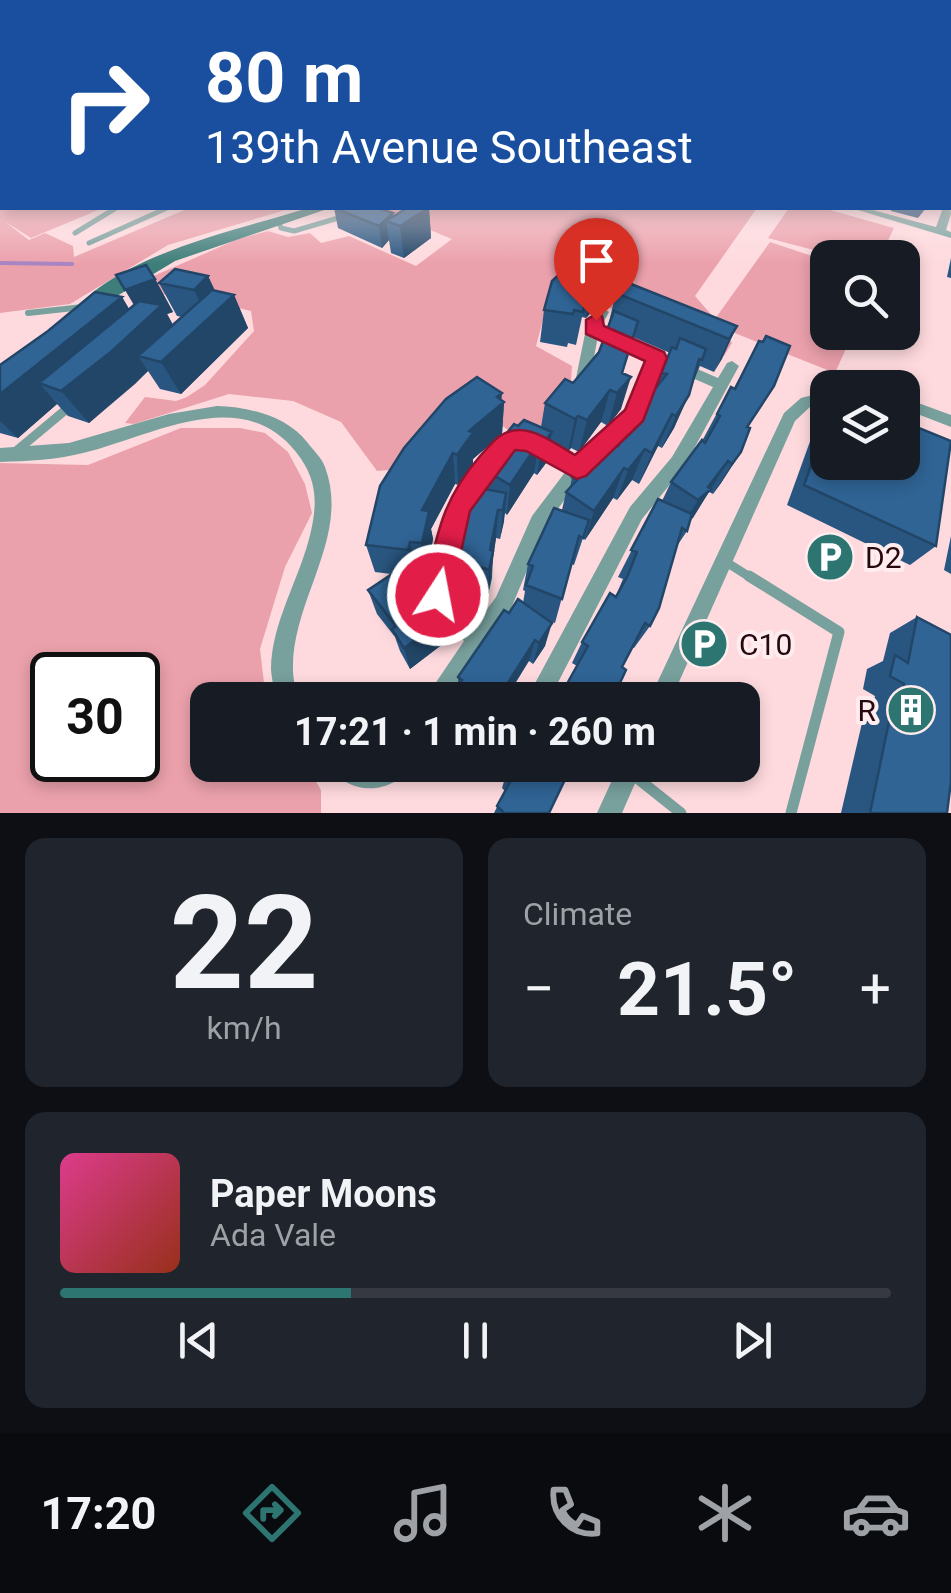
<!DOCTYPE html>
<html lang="en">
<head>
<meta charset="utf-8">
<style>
	body { margin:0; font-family:Roboto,sans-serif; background:#20242c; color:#f1f3f6; height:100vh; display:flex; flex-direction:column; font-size:38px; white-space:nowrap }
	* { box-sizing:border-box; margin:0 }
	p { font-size:32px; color:#9ea1a6 }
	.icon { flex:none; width:55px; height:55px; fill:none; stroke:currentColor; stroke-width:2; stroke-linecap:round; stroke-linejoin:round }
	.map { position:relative; height:813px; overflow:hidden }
	.drawer { display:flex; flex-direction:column; gap:25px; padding:25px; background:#0d0f14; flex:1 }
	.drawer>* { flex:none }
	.hud { position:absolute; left:0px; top:0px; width:952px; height:210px; box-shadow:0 5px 15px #0003; background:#1a4fa0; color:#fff; overflow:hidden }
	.controls { position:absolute; left:810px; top:240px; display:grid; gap:20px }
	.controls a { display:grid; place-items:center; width:110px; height:110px; border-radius:20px; background:#171b24; box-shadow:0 5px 15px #0003; font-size:50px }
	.speed { position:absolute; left:30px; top:652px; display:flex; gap:20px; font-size:50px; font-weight:700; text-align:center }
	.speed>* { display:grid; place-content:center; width:130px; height:130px; border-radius:50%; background:#171b24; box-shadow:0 5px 15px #0003; line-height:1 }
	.speed .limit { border:5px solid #111; border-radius:15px; background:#fff; color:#111 }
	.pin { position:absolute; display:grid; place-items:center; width:85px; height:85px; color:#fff; margin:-102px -42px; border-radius:50% 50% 50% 0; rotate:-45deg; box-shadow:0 0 10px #0007 }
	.pin .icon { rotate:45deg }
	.me { position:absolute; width:110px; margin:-55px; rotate:11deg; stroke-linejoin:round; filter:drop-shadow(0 0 8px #0008) }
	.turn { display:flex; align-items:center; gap:35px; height:210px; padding:0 40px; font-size:45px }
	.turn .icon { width:130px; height:130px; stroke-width:2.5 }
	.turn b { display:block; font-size:70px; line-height:85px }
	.big { font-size:75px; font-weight:700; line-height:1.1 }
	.drawer .card { flex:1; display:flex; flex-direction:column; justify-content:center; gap:15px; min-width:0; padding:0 35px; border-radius:20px; background:#20242c }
	.drawer .dial { align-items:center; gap:0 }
	.dial b { font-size:130px; line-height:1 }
	.song { display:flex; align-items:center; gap:30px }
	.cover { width:120px; height:120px; border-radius:15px; background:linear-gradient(135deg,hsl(330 70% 55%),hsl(10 70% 35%)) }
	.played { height:10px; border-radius:5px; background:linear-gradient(90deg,#2c7571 35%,#363941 35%) }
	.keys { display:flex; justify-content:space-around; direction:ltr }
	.heat { display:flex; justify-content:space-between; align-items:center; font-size:55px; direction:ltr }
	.drawer .tiles { flex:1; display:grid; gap:25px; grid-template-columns:1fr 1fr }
	.card:last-child { grid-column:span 2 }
	.trip { position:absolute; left:190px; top:682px; width:570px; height:100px; border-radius:20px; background:#171b24; box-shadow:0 5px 15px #0003; font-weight:700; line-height:100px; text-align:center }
	.tab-bar { display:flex; height:160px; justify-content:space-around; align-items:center; background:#090b0e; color:#9ea1a6 }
	.tab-bar .icon { width:70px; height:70px }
	.tab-bar .current { color:#2c7571 }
	.tab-bar b { font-size:45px; color:#f1f3f6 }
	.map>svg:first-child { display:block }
</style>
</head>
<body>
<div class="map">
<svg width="951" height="813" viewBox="0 0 951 813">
	<rect width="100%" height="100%" fill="#fedade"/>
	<path fill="#eba1ac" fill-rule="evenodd" d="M0 208H103L31 238 4 221 29 240 45 233 73 246 74 257 189 208H292L168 245 70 304 0 313Z
		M377 208H757L695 296 715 319 770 242 827 261 828 332 853 333 835 373 722 328 732 343 724 356 567 290 545 312 536 346 572 366 570 398 535 433 508 430 473 405 402 469 377 471 341 422 293 401 229 394 134 424 125 423 145 397 176 401 187 397 205 385 254 331 251 311 187 296 149 294V278L238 239 268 231 288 237 310 233 321 243 349 236 416 266 452 239Z
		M789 208H823L894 228 883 251 840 257 768 238Z
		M181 428H240L265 433 288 452 305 484 312 513 285 567 260 649 266 700H208V765H306L321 790V813H0V463L88 465ZM138 675V760H52V675Z"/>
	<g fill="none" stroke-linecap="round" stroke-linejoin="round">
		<path stroke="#a784c2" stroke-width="4" d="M0 263 72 264"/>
		<path stroke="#78a09d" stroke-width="5" d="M278 220 281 228 294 231 345 216
			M75 233 116 208
			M89 243 167 208"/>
		<path stroke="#78a09d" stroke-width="6" d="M28 313 83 307"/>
		<path stroke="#78a09d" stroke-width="9" d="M15 452 69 407
			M726 562 753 579"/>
		<path stroke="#78a09d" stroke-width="11" d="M749 576 839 632 791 813
			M632 774 681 813"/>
		<path fill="#78a09d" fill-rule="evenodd" d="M0 150H2V153L0 154Z
			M950 205 951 214 946 230 951 232V238L851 208H865L936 227 943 208H950Z
			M603 308 609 312 601 327 718 378 727 363 732 361 739 366 684 467 642 519 549 700H526L630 507 672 457 713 387 660 364 640 418 583 474 545 527 510 611 448 700H424L464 641 446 624 431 602 428 595 429 580 448 509 489 452 495 450 501 452 503 457 501 462 465 512 449 580 448 592 460 610 476 624 496 597 532 516 566 471 524 447 522 443 524 439H536L575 460 629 411 648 359 598 336 590 378 583 383 576 378 586 329 599 309Z
			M828 391V402L811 406 795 421 671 700H649L784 413 801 398Z
			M902 397 951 415V427L902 408Z
			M217 406C250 407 286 416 307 442 313 450 322 458 325 467 351 537 291 600 293 670 293 679 296 690 298 700H276C274 690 272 680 271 670 271 622 301 577 311 531 318 500 316 477 296 452 241 382 149 438 83 453 56 460 28 461 0 462V448L69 443 169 414Z
			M331 765H409C396 796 344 796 331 765Z
			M435 765H500L496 773C481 780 454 780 439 773Z
			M619 765H643L622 813H597Z"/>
		<path fill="#3e7e7a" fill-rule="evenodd" d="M308 208H330L175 261 84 316 75 310C123 253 239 230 308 208Z"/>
	</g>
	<path fill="#295680" d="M334 208 393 216 429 208 431 238 404 258 391 253 389 240 382 248 338 228Z
		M892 208H926L918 218 891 211Z
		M951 258V278L947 277Z
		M208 276 215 291 234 295 248 328 181 394 160 389 148 371 89 423 68 416 57 404 18 438 0 433V365L122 297 129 309 155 279 173 312 167 314 173 325 182 317 177 316 159 283Z
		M601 276 594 309 586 318 582 317 576 345 568 343 567 347 540 342 544 310Z
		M616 293 737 326 714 372 700 366 674 428 662 448 658 446 639 484 632 480 617 500 613 498 585 540 583 538 574 565 571 564 555 623 549 621 545 646 533 664 529 661 458 685V677L509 613 523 603 525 591 523 590 528 564 562 510 566 492 570 488 572 477 602 449 618 446 626 425 655 389 670 353 633 337 623 373 621 409 608 426 601 422 579 452 571 448 568 451 550 441 546 463 537 475 534 473 507 515 505 513 500 539 496 538 493 556 492 578 488 596 475 591 474 594 455 591 453 544 470 499 482 489 483 469 489 462V455L518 426 541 427 545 403 573 383 599 352 608 326Z
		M759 341 748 427 741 452 721 483 713 494 709 492 690 521 687 531 677 546 650 626 634 648 632 647 622 667 558 700 577 666 572 663 582 642 617 593 623 579 618 577 658 499 662 501 671 482 702 441 731 387 734 388Z
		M501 400 504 402 502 434 473 459V464L458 485 455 484 431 529 433 539 427 570 415 569 414 577H411L444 643 410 669 400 651 395 637 377 614 368 590 391 574 375 572 366 545Z
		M828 416 936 546 910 565 787 505 812 436Z
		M951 536V574L944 570Z
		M917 617 947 813H841L862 723 870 720 875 696 863 689 867 669 883 661 890 633Z
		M505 778 549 813H494L505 791 502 788Z"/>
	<path fill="#224668" d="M429 208 431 238 404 258 400 226Z
		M393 213 394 224 386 221 389 240 382 248 379 226Z
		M208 276 222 306 234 295 248 328 181 394 161 362 208 319 194 290Z
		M601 276 594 309 586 318 592 285Z
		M155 279 173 312 167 314 180 338 138 356 148 371 135 384 89 423 61 391 39 383 57 404 18 438 0 421V394L122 297 139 326 144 322 125 290Z
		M737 326 722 359 714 372 729 339Z
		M631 377 621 409 608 426 617 393Z
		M610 390 601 422 579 452 587 420Z
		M502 393 501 405 504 402 502 434 473 459V464L458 485 457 455 469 431Z
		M689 395 674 428 662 448 676 416Z
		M672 414 658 446 639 484 652 453Z
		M578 416 571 448 568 451 575 419Z
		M552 432 546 463 537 475 542 444Z
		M539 442 534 473 507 515 510 485Z
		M645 449 632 480 617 500 628 470Z
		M741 452 721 483 713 494 732 464Z
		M453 453 455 484 431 529 433 539 427 570 422 543V510Z
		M728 461 693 518 680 529 698 500Z
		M624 468 613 498 585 540 594 511Z
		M506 493 504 522 500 539 503 510Z
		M498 510 496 538 488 596 490 550Z
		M410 542 415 569 414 577 408 550Z
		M475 565V591L474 594 473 569Z
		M441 621 444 643 410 669 404 648Z
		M552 623 545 646 533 664 539 643Z
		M535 640 529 661 505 700H497Z"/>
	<path fill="#306495" stroke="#224668" stroke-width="2.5" d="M334 208H378L393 213 379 226Z
		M407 208H428L400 226 386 221Z
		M573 262 601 276 592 285 588 284 583 312 574 310 573 314 544 310 552 281Z
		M146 265 155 279 125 290 116 275Z
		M175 269 208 276 194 290 159 283Z
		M626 282 737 326 729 339 616 293Z
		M212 290 234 295 161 362 138 356Z
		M95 292 122 297 0 394V365L48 331Z
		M139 301 162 305 112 351 61 391 39 383Z
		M614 311 638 321 622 373 631 377 617 393 610 390 587 420 578 416 575 419 545 403 565 379 573 383 599 352Z
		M766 336 790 346 774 386 747 427 750 428 741 452 732 464 728 461 708 487 711 489 698 500 671 482 702 440 705 443 720 416 717 414 731 387 735 389 759 341 763 342Z
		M680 338 706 349 702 360 699 359 689 395 676 416 672 414 652 453 645 449 628 470 624 468 594 511 566 492 577 480 572 477 598 447 602 449 610 441 618 446 631 427 626 425 667 374 661 373 672 347 676 349Z
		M477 377 502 393 497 397 504 402 469 431 473 433 457 455 453 453 422 510 429 511 422 543 410 542 408 550 366 545 380 486 404 448 446 399Z
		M828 418V462H902V421L951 441 936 546 804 485Z
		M524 420 552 432 542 444 539 442 510 485 483 469 493 457 489 455 514 424 518 426Z
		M473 487 506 493 503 510H498L490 550 493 551 489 570 475 565 473 569 453 565 458 545 453 544 465 499H470Z
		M658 499 692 514 687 531 682 528 659 608 650 626 645 623 622 667 626 670 612 700H550L553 695 558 700 588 646 582 642 610 593 616 597 628 575 637 552 631 550Z
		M554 508 589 520 583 538 579 536 562 599 526 585 533 566 528 564Z
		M404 566 441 621 404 648 392 629 396 626 368 590Z
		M518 599 552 623 539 643 535 640 497 700H449L462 680 458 677 504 610 509 613Z
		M917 617 951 635V781L947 813H870L891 712 897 716 904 684 890 676 895 655 908 663Z
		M513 765H572L549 813H504L497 806 510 782 505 778Z"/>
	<linearGradient id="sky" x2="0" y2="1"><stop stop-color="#8ea1d9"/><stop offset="0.57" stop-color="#ffeef0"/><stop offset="1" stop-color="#ffeef0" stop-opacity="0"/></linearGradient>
	<rect width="951" height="264" fill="url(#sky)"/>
	<path fill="#e11d48" stroke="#92132f" stroke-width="2.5" d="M596 314 602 316 604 326 664 352 667 358 643 421 586 476 577 479 526 451 515 450 470 511 449 606 438 610 427 606 423 595C437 537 440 502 481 455 492 443 501 430 519 430 538 430 559 446 575 455L625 410 645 361 586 334V320Z"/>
	<defs>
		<g id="parking-disc" transform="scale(2.5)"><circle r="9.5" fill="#2c7571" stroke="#ffecee"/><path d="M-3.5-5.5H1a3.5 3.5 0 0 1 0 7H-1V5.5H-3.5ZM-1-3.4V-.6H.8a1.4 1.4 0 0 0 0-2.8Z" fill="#fff"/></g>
		<g id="building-disc" transform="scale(2.5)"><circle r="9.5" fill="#2c7571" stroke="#ffecee"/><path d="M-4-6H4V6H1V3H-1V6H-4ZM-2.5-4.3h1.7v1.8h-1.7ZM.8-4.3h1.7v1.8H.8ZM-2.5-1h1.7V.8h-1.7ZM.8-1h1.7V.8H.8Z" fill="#fff"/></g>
	</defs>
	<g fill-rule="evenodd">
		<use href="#parking-disc" x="830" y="557"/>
		<use href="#parking-disc" x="704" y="644"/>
		<use href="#building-disc" x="911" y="710"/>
	</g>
	<g text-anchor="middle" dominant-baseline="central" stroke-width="8" stroke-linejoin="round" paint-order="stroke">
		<g font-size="30" fill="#26080f" stroke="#ffecee" text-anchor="start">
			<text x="865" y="557">D2</text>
			<text x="739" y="644">C10</text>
			<text x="876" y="710" text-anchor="end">R</text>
		</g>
	</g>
</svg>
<div class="controls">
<a><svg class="icon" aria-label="search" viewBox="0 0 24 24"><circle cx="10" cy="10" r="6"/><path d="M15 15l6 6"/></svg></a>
<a><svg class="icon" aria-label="layers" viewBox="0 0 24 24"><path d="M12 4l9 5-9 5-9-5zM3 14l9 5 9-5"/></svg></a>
</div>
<div class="speed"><div class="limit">30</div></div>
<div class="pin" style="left:596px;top:320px;background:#d93025"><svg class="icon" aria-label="arrive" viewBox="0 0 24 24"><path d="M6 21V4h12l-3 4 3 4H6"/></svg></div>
<svg class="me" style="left:438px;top:595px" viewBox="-20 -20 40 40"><circle r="17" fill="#e11d48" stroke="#fff" stroke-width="3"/><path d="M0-11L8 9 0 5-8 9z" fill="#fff"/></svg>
<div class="trip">17:21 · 1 min · 260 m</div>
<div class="hud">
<div class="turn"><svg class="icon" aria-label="right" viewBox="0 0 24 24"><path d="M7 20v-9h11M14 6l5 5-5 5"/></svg><div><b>80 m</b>139th Avenue Southeast</div></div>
</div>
</div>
<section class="drawer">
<div class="tiles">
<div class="card dial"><b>22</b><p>km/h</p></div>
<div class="card"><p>Climate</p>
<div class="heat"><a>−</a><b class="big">21.5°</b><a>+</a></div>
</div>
<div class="card">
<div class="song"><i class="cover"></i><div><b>Paper Moons</b><p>Ada Vale</p></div></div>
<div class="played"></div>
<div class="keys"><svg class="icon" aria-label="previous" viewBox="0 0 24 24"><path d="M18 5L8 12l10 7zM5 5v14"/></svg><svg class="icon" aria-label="pause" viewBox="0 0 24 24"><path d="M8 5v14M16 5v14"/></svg><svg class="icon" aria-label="next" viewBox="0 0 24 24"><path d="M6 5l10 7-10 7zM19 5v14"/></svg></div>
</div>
</div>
</section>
<nav class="tab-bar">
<b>17:20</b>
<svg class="icon current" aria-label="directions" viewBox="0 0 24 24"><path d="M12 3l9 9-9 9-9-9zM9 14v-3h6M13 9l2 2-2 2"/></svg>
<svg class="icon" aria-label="music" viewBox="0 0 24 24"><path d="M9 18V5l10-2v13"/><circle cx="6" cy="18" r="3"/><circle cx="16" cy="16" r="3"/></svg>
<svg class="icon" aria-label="phone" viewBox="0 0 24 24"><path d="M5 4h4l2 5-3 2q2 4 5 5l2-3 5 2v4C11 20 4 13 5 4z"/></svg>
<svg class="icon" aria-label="climate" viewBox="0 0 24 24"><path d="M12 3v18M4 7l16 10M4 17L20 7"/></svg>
<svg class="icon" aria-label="car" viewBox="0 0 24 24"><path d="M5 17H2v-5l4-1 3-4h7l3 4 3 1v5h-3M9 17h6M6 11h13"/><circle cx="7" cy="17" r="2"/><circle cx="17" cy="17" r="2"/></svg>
</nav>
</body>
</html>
